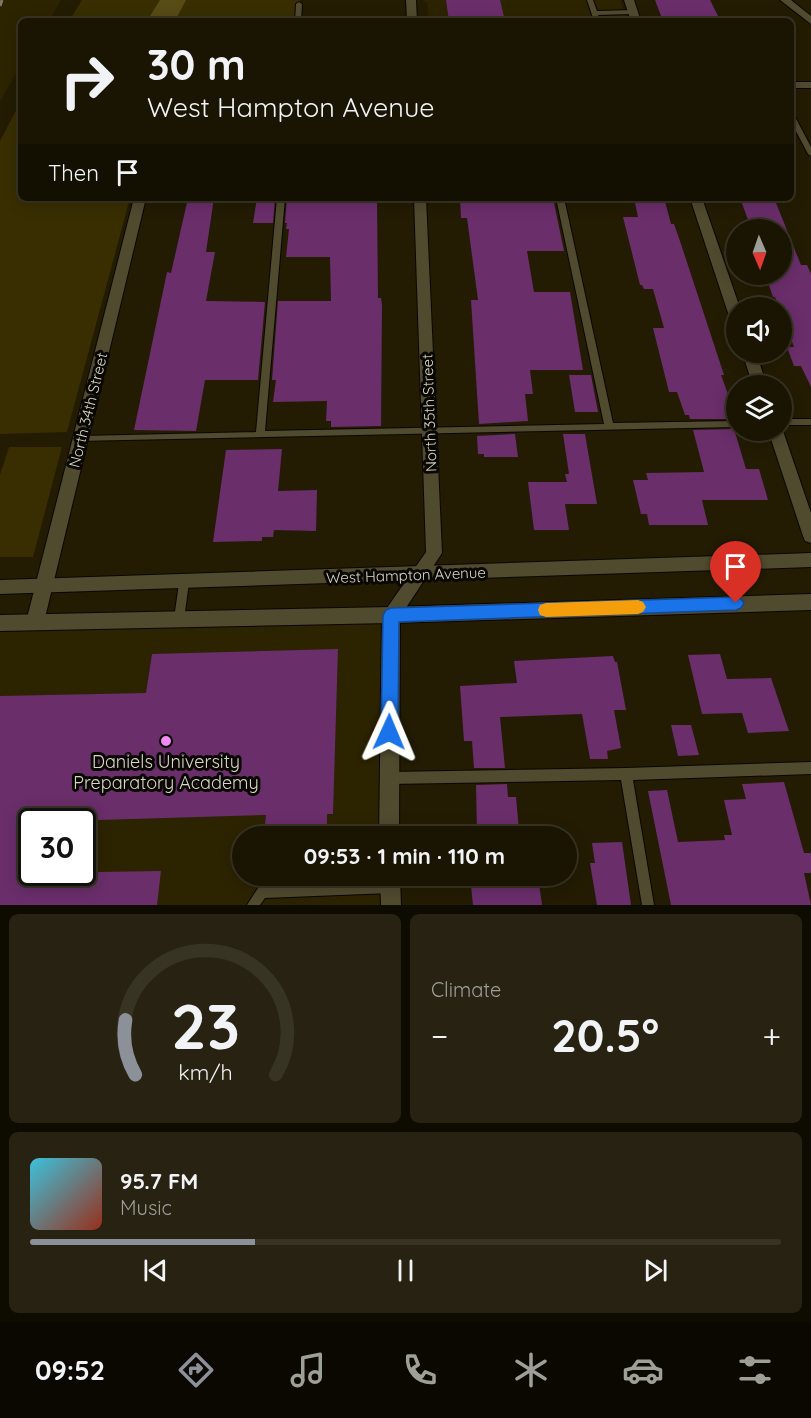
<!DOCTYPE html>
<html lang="en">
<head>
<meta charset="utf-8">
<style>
	body { margin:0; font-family:Quicksand,sans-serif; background:#272211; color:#f1f3f6; height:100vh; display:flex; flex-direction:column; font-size:22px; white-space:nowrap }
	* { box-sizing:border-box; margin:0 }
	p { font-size:20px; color:#9f9f99 }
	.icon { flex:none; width:33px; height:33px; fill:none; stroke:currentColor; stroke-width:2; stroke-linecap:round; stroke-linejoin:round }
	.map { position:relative; height:905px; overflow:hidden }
	.panel { display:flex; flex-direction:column; gap:9px; padding:9px; background:#0e0c01; flex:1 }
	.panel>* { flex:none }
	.top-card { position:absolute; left:18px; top:18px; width:776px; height:183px; border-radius:9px; box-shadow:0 3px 15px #0003,0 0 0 2px #383424; background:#1a1502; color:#f1f3f6; overflow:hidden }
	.needle { width:39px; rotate:178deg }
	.tools { position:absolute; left:726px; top:219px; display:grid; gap:12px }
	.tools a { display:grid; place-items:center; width:66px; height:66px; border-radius:50%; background:#1a1502; box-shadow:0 3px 15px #0003,0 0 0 2px #383424; font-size:30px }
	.speed { position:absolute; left:18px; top:808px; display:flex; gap:12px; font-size:30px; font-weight:700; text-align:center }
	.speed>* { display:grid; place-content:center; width:78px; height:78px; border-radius:50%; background:#1a1502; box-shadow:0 3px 15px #0003,0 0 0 2px #383424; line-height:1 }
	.speed .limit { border:3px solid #111; border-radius:9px; background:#fff; color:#111 }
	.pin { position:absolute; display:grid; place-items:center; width:51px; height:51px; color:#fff; margin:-62px -26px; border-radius:50% 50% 50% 0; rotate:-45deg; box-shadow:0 0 6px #0007 }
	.pin .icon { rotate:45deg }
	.me { position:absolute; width:66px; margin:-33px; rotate:1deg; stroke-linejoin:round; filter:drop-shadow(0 0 4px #0008) }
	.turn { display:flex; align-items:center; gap:21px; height:126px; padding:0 30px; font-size:27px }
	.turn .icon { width:78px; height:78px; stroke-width:2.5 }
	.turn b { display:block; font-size:42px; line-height:51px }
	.then { display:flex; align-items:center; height:57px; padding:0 30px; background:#0003; gap:12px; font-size:22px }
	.big { font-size:45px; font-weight:800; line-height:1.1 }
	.panel .tile { flex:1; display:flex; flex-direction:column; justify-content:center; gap:9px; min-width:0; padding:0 21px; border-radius:9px; background:#272211 }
	.panel .dial { align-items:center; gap:0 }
	.dial svg { height:156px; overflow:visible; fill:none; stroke:#383424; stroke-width:7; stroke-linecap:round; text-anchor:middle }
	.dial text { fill:#f1f3f6; stroke:none }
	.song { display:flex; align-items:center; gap:18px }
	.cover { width:72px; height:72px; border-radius:9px; background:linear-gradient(135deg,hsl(190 70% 55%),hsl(10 70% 35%)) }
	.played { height:6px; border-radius:3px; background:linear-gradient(90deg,#8c9099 30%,#383424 30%) }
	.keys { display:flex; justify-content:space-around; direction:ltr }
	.heat { display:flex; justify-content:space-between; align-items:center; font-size:33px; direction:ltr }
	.panel .tiles { flex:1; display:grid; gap:9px; grid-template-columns:1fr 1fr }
	.tile:last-child { grid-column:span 2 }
	.trip { position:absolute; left:232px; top:826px; width:345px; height:60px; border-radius:30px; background:#1a1502; box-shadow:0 3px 15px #0003,0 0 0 2px #383424; font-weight:800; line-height:60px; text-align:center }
	.tab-bar { display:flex; height:96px; justify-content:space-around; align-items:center; background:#0a0801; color:#9f9f99 }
	.tab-bar .icon { width:42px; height:42px }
	.tab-bar .current { color:#8c9099 }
	.tab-bar b { font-size:27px; color:#f1f3f6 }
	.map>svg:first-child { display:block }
</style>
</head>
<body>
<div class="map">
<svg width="811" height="905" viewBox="0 0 811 905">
	<rect width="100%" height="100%" fill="#231c03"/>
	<path fill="#2c2301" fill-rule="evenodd" d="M0 0H61L49 21H21V65L0 101Z
		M422 0H620L627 21H423L428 18V3Z
		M391 615 389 837H243V876H390L391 905H0V623ZM32 822H82V873H32Z"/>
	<path fill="#382e02" d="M82 0H300L298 21H69Z
		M21 101V198H130L67 432 0 434V141Z
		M9 447H62L33 557H0V475Z"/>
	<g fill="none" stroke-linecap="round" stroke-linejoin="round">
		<path fill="#574b16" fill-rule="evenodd" d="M160 0H186L175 21H147Z"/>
	</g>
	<path fill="#6a2e6b" d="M446 0H500L505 21H449Z
		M655 0H710L720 20 663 21Z
		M188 198H214L206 252H215L206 301 265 302 258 380H205L196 431 134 430 167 272 171 273Z
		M257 198H275L273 223H253Z
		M287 198H377L378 298H381L382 305 381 426 331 427V421H326L327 401 273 402 276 380H272L278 301H331L330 257H286L289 229H286L287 223H285Z
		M460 198H497L498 203H535V198H553L564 251H527L534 292H570L583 370H530L533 394H525L528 421 479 424 471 300H478L467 218H461Z
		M634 198H664L671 224H674L680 241 724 375H721L732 405 726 406 731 419H690L689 415H685L677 392H669L653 328H664L653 289H644L642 285H640L623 217H638Z
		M740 198H774L801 265H807L811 274V387L801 366H794L787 347H794L782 314V308H779L775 297H773L765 274H782V228H751Z
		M569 375H591L598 412H575Z
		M734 429 746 469H759L768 500H702L708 525H649L647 514H641L633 480H648L646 473 704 472 693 430Z
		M515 434 518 457H484V454H478L477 436Z
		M563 434H585L597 504H565L569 530H534L528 482H567L565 474H569Z
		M282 449 278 491 317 490 316 531 274 530 273 537H262V541L213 542 226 450Z
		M338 649 333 814H327V837H264L266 815 32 822V873L161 871 157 905H0V696L146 693 152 654Z
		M720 654 727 679 771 678 789 731 748 733 742 713 702 714 688 655Z
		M613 656 615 662H617L626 710H614L621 748 607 751 608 759H590L582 714 500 717 505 768H474L472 741H464L460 686 517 683 514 661Z
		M671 725H691L699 755 678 756Z
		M784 782 804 853H811V873H804L811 905H671L648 791 667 790 678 842 725 840 724 835H732L724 800 746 799 742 784Z
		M507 784 508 797H516L519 830 477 832 476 785Z
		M622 842 631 905H597L590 863H595L592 843Z
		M470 876H538L542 905H473Z"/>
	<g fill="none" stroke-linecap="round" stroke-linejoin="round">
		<g stroke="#0c0600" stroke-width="2">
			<path id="service" d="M587 0H593L597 11 633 10 636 12 633 14 598 15 600 21H594Z
				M299 2 302 4 301 21H295L296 4Z
				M790 111 793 113 811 147V156L808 154 790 120Z
				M277 198H285L265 431 604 424 556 198H564L613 423 736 421V427L78 441 77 439 78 437 81 436 256 432Z
				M782 419H811V425H782Z
				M184 579 188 580 189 583 184 619 183 622 179 624 175 622 174 619 179 583 180 580Z
				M811 762V774L633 780 654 905H642L621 780 389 784 385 782 383 778 385 774 389 772 626 768Z
				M390 881 394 883 396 887 394 891 390 893 265 898 260 905H247L258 888 262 886Z"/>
		</g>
		<g stroke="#0c0600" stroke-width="2">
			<path id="minor" d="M406 0H416L417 21H407Z
				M624 0H634L641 21H631Z
				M790 82H811V88H790Z
				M134 198H146L44 622 41 627 35 630 29 627 26 622Z
				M414 198H426L442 553 400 617 399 837H379L382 615 426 552Z
				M690 198H702L740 308H736V320L729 316Z
				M742 352H756L767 386H753Z
				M782 428 811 513V543L805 541 803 536 768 430H782Z
				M380 876H400L401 905H381Z"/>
		</g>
		<g stroke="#0c0600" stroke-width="2">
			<path id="secondary" d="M780 0H791L811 16V24Z
				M811 553V567L0 594V580Z
				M811 594V610L391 623 0 631V615L391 607Z"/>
		</g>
		<use href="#service" fill="#504a2f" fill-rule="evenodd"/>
		<use href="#minor" fill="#504a2f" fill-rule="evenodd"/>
		<use href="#secondary" fill="#504a2f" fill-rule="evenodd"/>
		<path stroke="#7e7864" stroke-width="3" stroke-dasharray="8 8" stroke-linecap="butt" d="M0 6 2 0"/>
	</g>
	<path fill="#1a73e8" stroke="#114b97" stroke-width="1.5" d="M736 597 741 599 744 603 741 608 736 610 399 622 398 732 395 738 389 741 383 738 381 732 383 615 386 610 391 608Z"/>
	<path fill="#f59e0b" d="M638 600 643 602 646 607 643 612 638 614 546 617 540 615 538 610 540 605 546 603Z"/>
	<circle fill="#f18af4" stroke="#090701" stroke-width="2" cx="166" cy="741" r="6"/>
	<g text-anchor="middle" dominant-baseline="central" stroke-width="6" stroke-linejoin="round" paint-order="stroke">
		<g font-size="15" fill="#dad6c7" stroke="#090701">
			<text transform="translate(88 410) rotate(-76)">North 34th Street</text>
			<text transform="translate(429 413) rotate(-92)">North 35th Street</text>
			<text transform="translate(406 575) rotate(-2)">West Hampton Avenue</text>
		</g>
		<g font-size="18" fill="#dad6c7" stroke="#090701">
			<text x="166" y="761">Daniels University<tspan x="166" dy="21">Preparatory Academy</tspan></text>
		</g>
	</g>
</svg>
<div class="tools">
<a><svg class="needle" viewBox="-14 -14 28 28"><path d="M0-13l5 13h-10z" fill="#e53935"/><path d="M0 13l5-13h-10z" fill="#9f9f99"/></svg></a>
<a><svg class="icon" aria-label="sound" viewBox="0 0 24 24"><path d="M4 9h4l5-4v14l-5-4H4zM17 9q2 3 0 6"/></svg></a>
<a><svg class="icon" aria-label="layers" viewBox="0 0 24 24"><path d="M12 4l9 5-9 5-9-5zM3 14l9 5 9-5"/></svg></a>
</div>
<div class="speed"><div class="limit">30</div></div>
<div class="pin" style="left:736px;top:603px;background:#d93025"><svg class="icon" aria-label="arrive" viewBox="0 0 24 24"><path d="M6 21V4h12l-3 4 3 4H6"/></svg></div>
<svg class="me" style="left:389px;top:732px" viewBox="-20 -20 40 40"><path d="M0-17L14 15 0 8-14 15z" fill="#1a73e8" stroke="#fff" stroke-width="4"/></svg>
<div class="trip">09:53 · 1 min · 110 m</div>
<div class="top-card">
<div class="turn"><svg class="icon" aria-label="right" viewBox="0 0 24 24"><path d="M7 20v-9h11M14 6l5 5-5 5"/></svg><div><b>30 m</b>West Hampton Avenue</div></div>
<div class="then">Then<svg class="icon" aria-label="arrive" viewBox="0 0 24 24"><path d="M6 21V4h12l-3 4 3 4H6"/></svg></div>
</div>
</div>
<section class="panel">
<div class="tiles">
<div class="tile dial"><svg viewBox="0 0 100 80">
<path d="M14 69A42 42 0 1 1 86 69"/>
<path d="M14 69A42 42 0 0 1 9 41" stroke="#8c9099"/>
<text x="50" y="56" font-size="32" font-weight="700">23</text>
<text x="50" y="72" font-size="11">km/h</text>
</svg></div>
<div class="tile"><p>Climate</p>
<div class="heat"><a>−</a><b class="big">20.5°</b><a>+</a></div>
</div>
<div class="tile">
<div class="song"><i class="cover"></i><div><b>95.7 FM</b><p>Music</p></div></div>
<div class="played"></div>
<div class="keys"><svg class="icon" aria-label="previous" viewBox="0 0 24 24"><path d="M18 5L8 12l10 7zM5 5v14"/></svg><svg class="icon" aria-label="pause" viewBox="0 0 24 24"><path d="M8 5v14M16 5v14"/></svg><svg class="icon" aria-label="next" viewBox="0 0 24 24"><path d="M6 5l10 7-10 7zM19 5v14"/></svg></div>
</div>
</div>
</section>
<nav class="tab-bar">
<b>09:52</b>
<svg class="icon current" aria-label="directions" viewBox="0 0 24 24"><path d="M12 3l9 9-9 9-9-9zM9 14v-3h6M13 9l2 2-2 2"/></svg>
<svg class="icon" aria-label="music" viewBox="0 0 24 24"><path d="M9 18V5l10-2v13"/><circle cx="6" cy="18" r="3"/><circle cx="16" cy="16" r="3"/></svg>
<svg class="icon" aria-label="phone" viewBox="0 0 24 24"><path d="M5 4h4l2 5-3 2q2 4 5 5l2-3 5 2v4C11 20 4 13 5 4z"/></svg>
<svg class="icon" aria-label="climate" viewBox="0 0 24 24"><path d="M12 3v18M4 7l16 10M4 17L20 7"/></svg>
<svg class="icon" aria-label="car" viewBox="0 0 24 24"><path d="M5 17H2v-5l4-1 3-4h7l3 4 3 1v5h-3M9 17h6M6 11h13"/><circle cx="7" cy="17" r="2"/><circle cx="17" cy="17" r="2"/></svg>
<svg class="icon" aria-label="filters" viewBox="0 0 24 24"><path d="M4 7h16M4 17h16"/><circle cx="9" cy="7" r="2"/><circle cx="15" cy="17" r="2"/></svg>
</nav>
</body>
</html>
